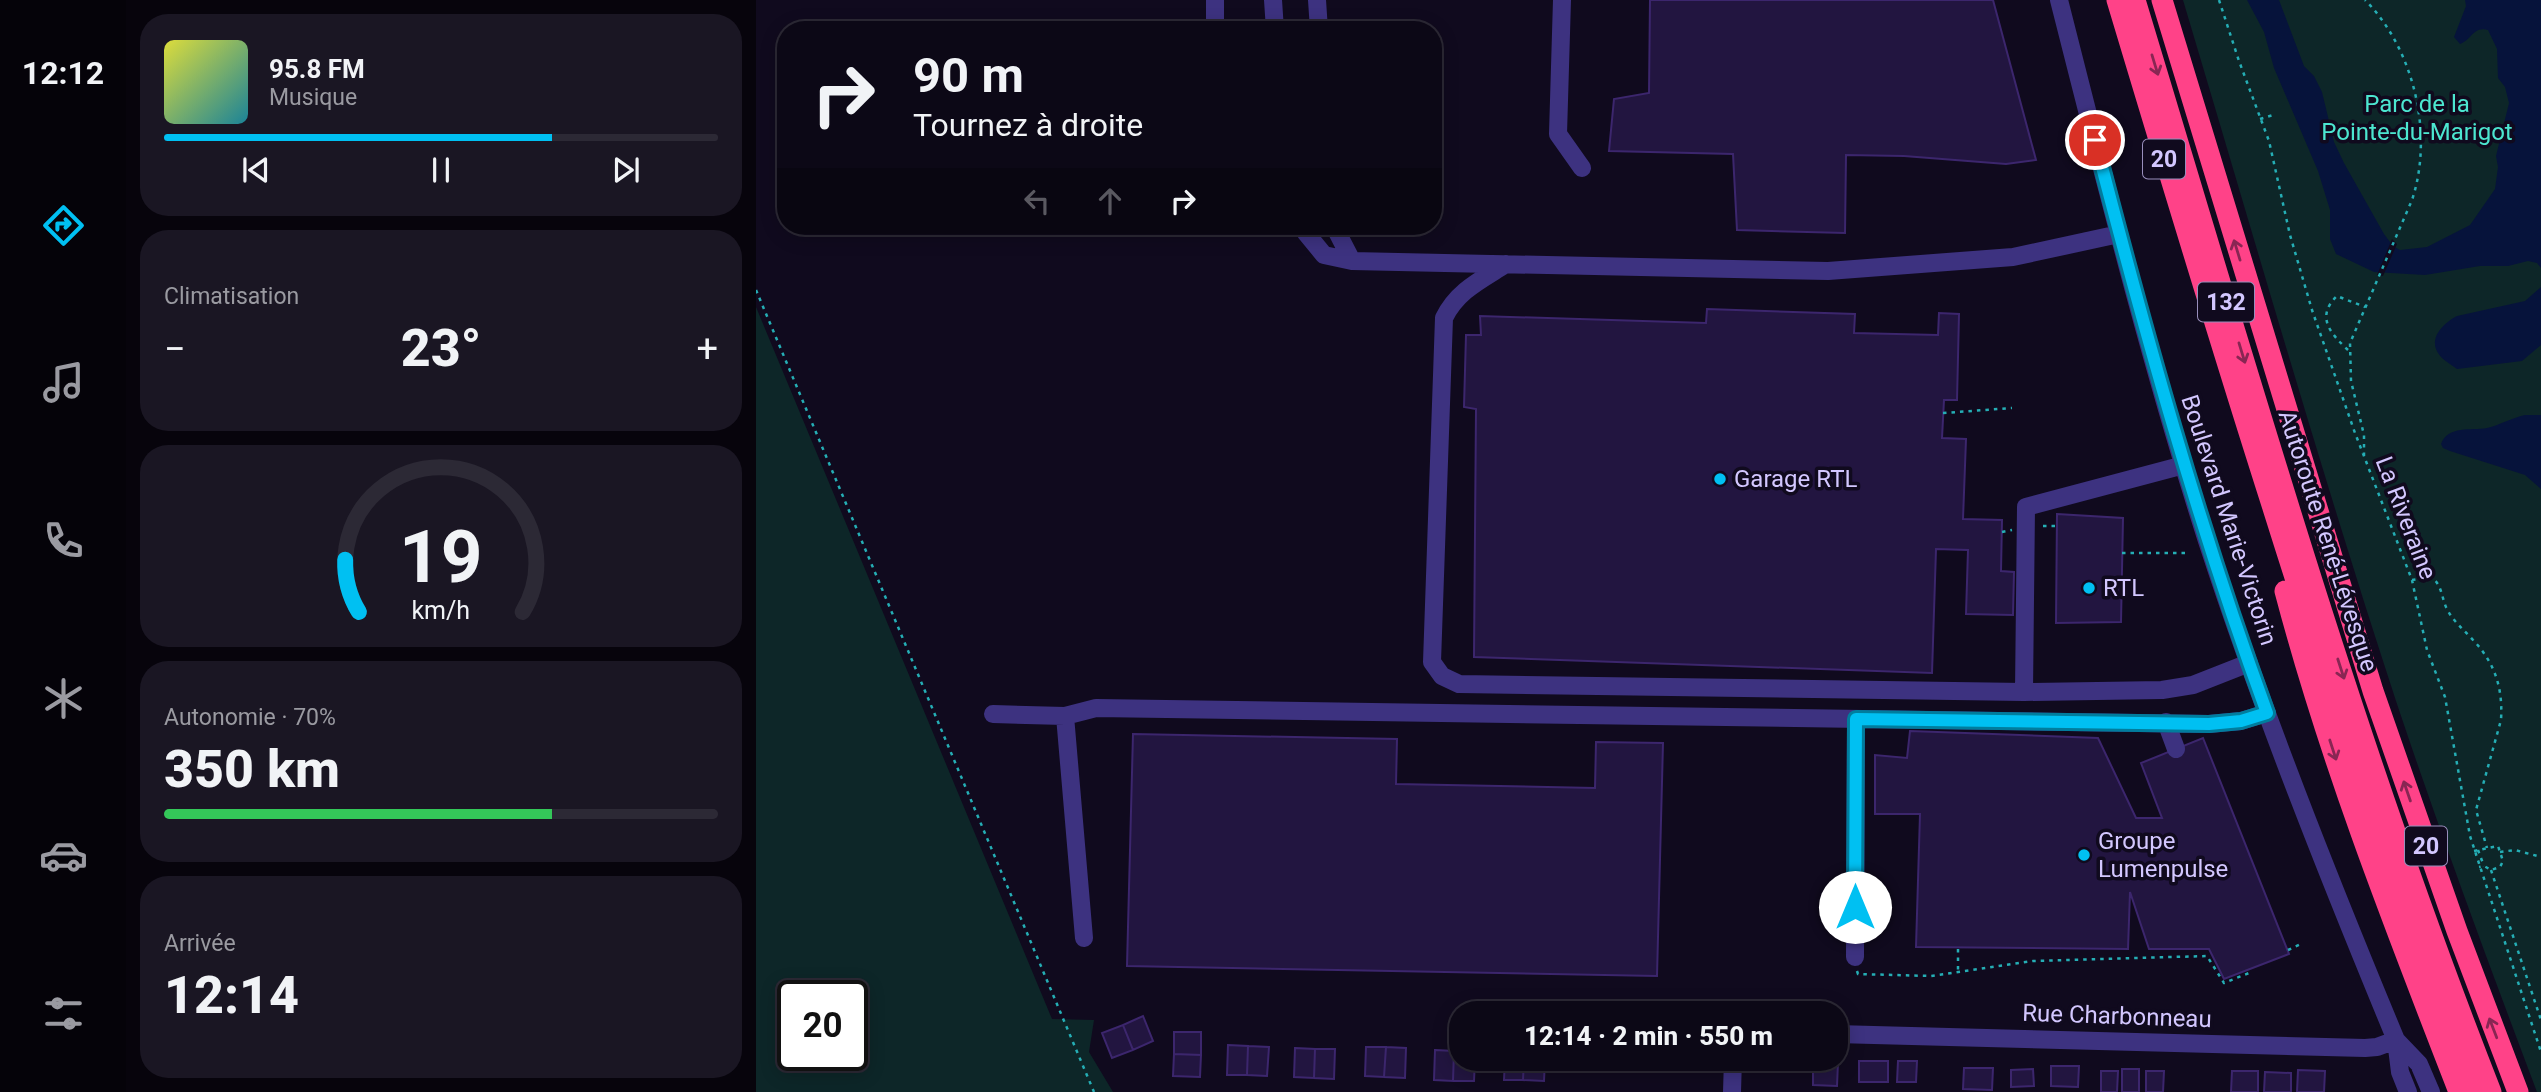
<!DOCTYPE html>
<html lang="fr">
<head>
<meta charset="utf-8">
<style>
	body { margin:0; font-family:Roboto,sans-serif; background:#1a1623; color:#f1f3f6; height:100vh; display:flex; flex-direction:column; font-size:26px; white-space:nowrap }
	* { box-sizing:border-box; margin:0 }
	p { font-size:23px; color:#9a9aa1 }
	.icon { flex:none; width:38px; height:38px; fill:none; stroke:currentColor; stroke-width:2; stroke-linecap:round; stroke-linejoin:round }
	.map { position:relative; flex:1; overflow:hidden }
	.drawer { display:flex; flex-direction:column; gap:14px; padding:14px; background:#07040c; width:630px }
	.drawer>* { flex:none }
	.top-card { position:absolute; left:21px; top:21px; width:665px; height:214px; border-radius:28px; box-shadow:0 4px 18px #0003,0 0 0 2px #2c2935; background:#0c0816; color:#f1f3f6; overflow:hidden }
	.speed { position:absolute; left:21px; top:980px; display:flex; gap:14px; font-size:35px; font-weight:700; text-align:center }
	.speed>* { display:grid; place-content:center; width:91px; height:91px; border-radius:50%; background:#0c0816; box-shadow:0 4px 18px #0003,0 0 0 2px #2c2935; line-height:1 }
	.speed .limit { border:4px solid #111; border-radius:10px; background:#fff; color:#111 }
	.pin { position:absolute; display:grid; place-items:center; width:60px; height:60px; color:#fff; margin:-30px; border:4px solid #fff; border-radius:50%; box-shadow:0 2px 7px #0007 }
	.me { position:absolute; width:77px; margin:-38px; rotate:0deg; stroke-linejoin:round; filter:drop-shadow(0 0 5px #0008) }
	.turn { display:flex; align-items:center; gap:24px; height:147px; padding:0 21px; font-size:32px }
	.turn .icon { width:91px; height:91px; stroke-width:2.5 }
	.turn b { display:block; font-size:49px; line-height:60px }
	.lanes { display:flex; align-items:center; height:66px; padding:0 21px; background:#0003; justify-content:center; gap:35px; direction:ltr }
	.lanes .off { opacity:.35 }
	.big { font-size:52px; font-weight:800; line-height:1.1 }
	.drawer .widget { flex:1; display:flex; flex-direction:column; justify-content:center; gap:10px; min-width:0; padding:0 24px; border-radius:28px; background:#1a1623 }
	.drawer .dial { align-items:center; gap:0 }
	.dial svg { height:182px; overflow:visible; fill:none; stroke:#2c2935; stroke-width:7; stroke-linecap:round; text-anchor:middle }
	.dial text { fill:#f1f3f6; stroke:none }
	.song { display:flex; align-items:center; gap:21px }
	.cover { width:84px; height:84px; border-radius:10px; background:linear-gradient(135deg,hsl(60 70% 55%),hsl(190 70% 35%)) }
	.played { height:7px; border-radius:4px; background:linear-gradient(90deg,#00c0f2 70%,#2c2935 70%) }
	.keys { display:flex; justify-content:space-around; direction:ltr }
	.heat { display:flex; justify-content:space-between; align-items:center; font-size:38px; direction:ltr }
	.charge { height:10px; border-radius:5px; background:linear-gradient(90deg,#34c759 70%,#2c2935 0) }
	.trip { position:absolute; left:693px; top:1001px; width:399px; height:70px; border-radius:28px; background:#0c0816; box-shadow:0 4px 18px #0003,0 0 0 2px #2c2935; font-weight:800; line-height:70px; text-align:center }
	main { display:flex; flex:1; min-height:0 }
	.tab-bar { display:flex; flex-direction:column; width:126px; justify-content:space-around; align-items:center; background:#050309; color:#9a9aa1 }
	.tab-bar .icon { width:49px; height:49px }
	.tab-bar .active { color:#00c0f2 }
	.tab-bar b { font-size:32px; color:#f1f3f6 }
	.map>svg:first-child { display:block }
</style>
</head>
<body>
<main>
<nav class="tab-bar">
<b>12:12</b>
<svg class="icon active" aria-label="directions" viewBox="0 0 24 24"><path d="M12 3l9 9-9 9-9-9zM9 14v-3h6M13 9l2 2-2 2"/></svg>
<svg class="icon" aria-label="music" viewBox="0 0 24 24"><path d="M9 18V5l10-2v13"/><circle cx="6" cy="18" r="3"/><circle cx="16" cy="16" r="3"/></svg>
<svg class="icon" aria-label="phone" viewBox="0 0 24 24"><path d="M5 4h4l2 5-3 2q2 4 5 5l2-3 5 2v4C11 20 4 13 5 4z"/></svg>
<svg class="icon" aria-label="climate" viewBox="0 0 24 24"><path d="M12 3v18M4 7l16 10M4 17L20 7"/></svg>
<svg class="icon" aria-label="car" viewBox="0 0 24 24"><path d="M5 17H2v-5l4-1 3-4h7l3 4 3 1v5h-3M9 17h6M6 11h13"/><circle cx="7" cy="17" r="2"/><circle cx="17" cy="17" r="2"/></svg>
<svg class="icon" aria-label="filters" viewBox="0 0 24 24"><path d="M4 7h16M4 17h16"/><circle cx="9" cy="7" r="2"/><circle cx="15" cy="17" r="2"/></svg>
</nav>
<section class="drawer">
<div class="widget">
<div class="song"><i class="cover"></i><div><b>95.8 FM</b><p>Musique</p></div></div>
<div class="played"></div>
<div class="keys"><svg class="icon" aria-label="previous" viewBox="0 0 24 24"><path d="M18 5L8 12l10 7zM5 5v14"/></svg><svg class="icon" aria-label="pause" viewBox="0 0 24 24"><path d="M8 5v14M16 5v14"/></svg><svg class="icon" aria-label="next" viewBox="0 0 24 24"><path d="M6 5l10 7-10 7zM19 5v14"/></svg></div>
</div>
<div class="widget"><p>Climatisation</p>
<div class="heat"><a>−</a><b class="big">23°</b><a>+</a></div>
</div>
<div class="widget dial"><svg viewBox="0 0 100 80">
<path d="M14 69A42 42 0 1 1 86 69"/>
<path d="M14 69A42 42 0 0 1 8 46" stroke="#00c0f2"/>
<text x="50" y="56" font-size="32" font-weight="700">19</text>
<text x="50" y="72" font-size="11">km/h</text>
</svg></div>
<div class="widget"><p>Autonomie · 70%</p><b class="big">350 km</b><div class="charge"></div></div>
<div class="widget"><p>Arrivée</p><b class="big">12:14</b></div>
</section>
<div class="map">
<svg width="1785" height="1092" viewBox="0 0 1785 1092">
	<rect width="100%" height="100%" fill="#100a1e"/>
	<path fill="#0d2628" fill-rule="evenodd" d="M1427 0H1737L1785 76V1092H1781C1732 962 1684 833 1640 701 1564 469 1497 234 1427 0Z
		M0 307 296 1019 338 1020 333 1052 357 1092H0ZM37 996H96V1055H37Z"/>
	<path fill="#06133b" d="M1491 0H1523L1548 66 1558 76 1566 92 1578 142 1588 163 1628 234 1637 246 1644 250 1671 247 1714 225 1739 189 1742 167 1740 156 1753 103 1749 87 1742 78 1741 49 1732 30C1717 26 1716 40 1704 44L1698 37 1710 6 1709 0H1785V268L1781 263 1772 261 1752 266H1724L1669 275 1618 272 1580 254 1574 239V210L1562 171 1518 68 1508 32Z
		M1785 287V345L1766 361 1701 369C1696 365 1690 362 1686 358 1669 341 1686 324 1701 316L1769 301Z
		M1769 415H1785V489L1769 475 1694 451 1687 448 1685 444C1692 425 1715 431 1731 428 1744 425 1755 418 1769 415Z"/>
	<path fill="#100a1e" d="M1636 239 1641 244 1627 276 1621 275Z"/>
	<path fill="#221540" stroke="#3c266d" stroke-width="2" d="M894 0H1237L1280 160 1250 164 1148 156 1090 155 1089 233 981 230 977 154 853 151 858 99 893 93Z
		M951 309 1099 314 1098 333 1182 335 1183 313 1203 314 1201 400H1188L1186 438 1210 439 1207 519 1246 520 1245 571 1258 572 1257 615 1210 614 1212 550 1180 549 1176 673 718 657 720 409 708 407 710 335H725L724 316 950 323Z
		M1301 514 1367 518 1365 622 1300 623Z
		M1154 731 1342 738 1380 818H1406L1385 763 1447 738 1533 954 1468 979 1453 949H1393L1374 892 1372 949 1160 947 1164 814H1119V755L1151 758Z
		M377 734 641 739 640 784 839 788 840 742 907 743 901 976 371 966Z
		M387 1016 397 1041 377 1050 367 1025Z
		M367 1025 377 1050 356 1058 346 1033Z
		M418 1032H445V1055L418 1054Z
		M472 1045 492 1046 491 1075H471Z
		M492 1046 513 1047 511 1076 491 1075Z
		M610 1047H630L628 1077 609 1076Z
		M630 1047 650 1048 649 1078 628 1077Z
		M539 1048 559 1049 558 1078 538 1077Z
		M559 1049H579L578 1079 558 1078Z
		M679 1050 698 1051 697 1081 678 1080Z
		M698 1051H705V1059H719L718 1081H697Z
		M418 1054 445 1055 444 1077 417 1076Z
		M749 1059H768L767 1080H748Z
		M768 1059H789L788 1081 767 1080Z
		M902 1059H931V1072H902Z
		M1057 1061 1082 1062 1081 1086 1057 1085Z
		M1103 1061H1132V1082H1103Z
		M1142 1061H1161L1160 1082H1141Z
		M1295 1066H1323L1322 1087 1295 1086Z
		M1208 1068H1237L1236 1090 1207 1089Z
		M1277 1069 1278 1086 1255 1087V1070Z
		M1366 1069H1383V1092H1366Z
		M1542 1070 1569 1071 1568 1092H1541Z
		M1345 1071H1362L1361 1092H1345Z
		M1390 1071H1408L1407 1092H1390Z
		M1476 1071H1502V1092H1475Z
		M1509 1072 1535 1073V1092H1508Z"/>
	<g fill="none" stroke-linecap="round" stroke-linejoin="round">
		<path stroke="#25aeb5" stroke-width="2.5" stroke-dasharray="3.5 5" stroke-linecap="butt" d="M1463 0 1483 61 1513 141 1534 235 1556 310 1599 433 1656 580 1671 650 1689 697 1714 836 1785 1052
			M1504 119 1517 115
			M0 290 338 1092
			M1592 350C1575 334 1559 317 1581 296L1609 307
			M1187 413 1256 408
			M1608 456V435L1595 381 1594 343 1656 200C1678 134 1658 49 1609 0
			M1287 526H1301
			M1246 532 1256 530
			M1366 553H1431
			M1656 580 1675 577C1687 585 1685 599 1692 611 1698 622 1708 630 1717 640 1739 663 1747 688 1745 720L1720 810 1731 848
			M1722 850 1728 866
			M1718 851 1742 846 1747 861 1744 867 1735 870 1728 866 1723 867
			M1744 852 1759 850 1785 857
			M1735 870 1785 1020
			M1202 949V973
			M1532 950 1545 944
			M1101 971 1102 974 1175 976 1277 961 1451 956 1468 983 1493 973"/>
		<path stroke="#3d3280" stroke-width="18" d="M459 0V30
			M517 0 519 30
			M561 0 563 30
			M806 0 802 134 826 168
			M1303 0C1349 181 1394 363 1451 541 1506 710 1572 876 1640 1040L1644 1072 1652 1092
			M548 226 550 233 568 255 596 261 1072 271 1257 257 1363 234
			M578 226 596 261
			M750 264C725 280 701 291 688 318L676 662 686 676 703 684 1268 692 1406 690 1437 685 1493 663
			M1268 692 1270 507 1428 465
			M237 714 309 716
			M1410 722 1420 749
			M328 938 309 716 340 708 1453 724 1485 721 1511 713
			M1099 957 1100 719
			M1080 1034 1609 1048 1621 1047 1640 1040
			M1640 1040 1663 1064 1675 1092
			M976 1092 977 1059"/>
		<path stroke="#ff4288" stroke-width="21" d="M1361 0C1412 170 1463 339 1517 508 1579 705 1643 900 1720 1092
			M1379 0C1490 366 1595 736 1735 1092
			M1406 0 1617 691 1701 931 1762 1092
			M1529 591C1574 762 1639 927 1703 1092"/>
	</g>
	<defs><path id="oneway-shaft" d="M-6 0H5M1.5-3L5.5 0L1.5 3" fill="none" stroke-width="1.6" stroke-linecap="round" stroke-linejoin="round" transform="scale(1.75)"/></defs>
	<g stroke="#882653">
		<use href="#oneway-shaft" transform="translate(1399 65) rotate(73)"/>
		<use href="#oneway-shaft" transform="translate(1481 250) rotate(-107)"/>
		<use href="#oneway-shaft" transform="translate(1486 353) rotate(73)"/>
		<use href="#oneway-shaft" transform="translate(1585 669) rotate(72)"/>
		<use href="#oneway-shaft" transform="translate(1577 750) rotate(72)"/>
		<use href="#oneway-shaft" transform="translate(1651 791) rotate(-109)"/>
		<use href="#oneway-shaft" transform="translate(1737 1028) rotate(-111)"/>
	</g>
	<g fill="none" stroke-linecap="round" stroke-linejoin="round">
		<g stroke="#007d9d" stroke-width="18">
			<path id="route" d="M1099 907 1100 719 1453 724 1485 721 1511 713C1442 525 1389 333 1339 140"/>
		</g>
		<use href="#route" stroke="#00c0f2" stroke-width="12"/>
	</g>
	<g fill="#00c0f2" stroke="#100a1e" stroke-width="2.5">
		<circle cx="964" cy="479" r="7"/>
		<circle cx="1333" cy="588" r="7"/>
		<circle cx="1328" cy="855" r="7"/>
	</g>
	<g text-anchor="middle" dominant-baseline="central" stroke-width="7" stroke-linejoin="round" paint-order="stroke">
		<g fill="#100a1e" stroke="#988ebc" stroke-width="2">
			<rect x="1387" y="139.5" width="42" height="39" rx="5"/>
			<rect x="1442" y="282.5" width="56" height="39" rx="5"/>
			<rect x="1649" y="826.5" width="42" height="39" rx="5"/>
		</g>
		<g font-size="23" font-weight="bold" fill="#d3c7ff">
			<text x="1408" y="159">20</text>
			<text x="1470" y="302">132</text>
			<text x="1670" y="846">20</text>
		</g>
		<g font-size="24" fill="#4ce6d0" stroke="#100a1e">
			<text x="1661" y="104">Parc de la<tspan x="1661" dy="28">Pointe-du-Marigot</tspan></text>
		</g>
		<g font-size="24" fill="#d3c7ff" stroke="#100a1e" text-anchor="start">
			<text x="978" y="479">Garage RTL</text>
			<text x="1347" y="588">RTL</text>
			<text x="1342" y="841">Groupe<tspan x="1342" dy="28">Lumenpulse</tspan></text>
		</g>
		<g font-size="24" fill="#d3c7ff" stroke="#100a1e">
			<text transform="translate(1650 518) rotate(69)">La Riveraine</text>
			<text transform="translate(1473 520) rotate(72)">Boulevard Marie-Victorin</text>
			<text transform="translate(1572 541) rotate(72)">Autoroute René-Lévesque</text>
			<text transform="translate(1361 1016) rotate(2)">Rue Charbonneau</text>
		</g>
	</g>
</svg>
<div class="speed"><div class="limit">20</div></div>
<div class="pin" style="left:1339px;top:140px;background:#d93025"><svg class="icon" aria-label="arrive" viewBox="0 0 24 24"><path d="M6 21V4h12l-3 4 3 4H6"/></svg></div>
<svg class="me" style="left:1099px;top:907px" viewBox="-20 -20 40 40"><circle r="19" fill="#fff"/><path d="M0-13L10 11 0 6-10 11z" fill="#00c0f2"/></svg>
<div class="trip">12:14 · 2 min · 550 m</div>
<div class="top-card">
<div class="turn"><svg class="icon" aria-label="right" viewBox="0 0 24 24"><path d="M7 20v-9h11M14 6l5 5-5 5"/></svg><div><b>90 m</b>Tournez à droite</div></div>
<div class="lanes"><svg class="icon off" aria-label="left" viewBox="0 0 24 24"><path d="M17 20v-9H6M10 6l-5 5 5 5"/></svg><svg class="icon off" aria-label="ahead" viewBox="0 0 24 24"><path d="M12 20V5M6 11l6-6 6 6"/></svg><svg class="icon" aria-label="right" viewBox="0 0 24 24"><path d="M7 20v-9h11M14 6l5 5-5 5"/></svg></div>
</div>
</div>
</main>
</body>
</html>
